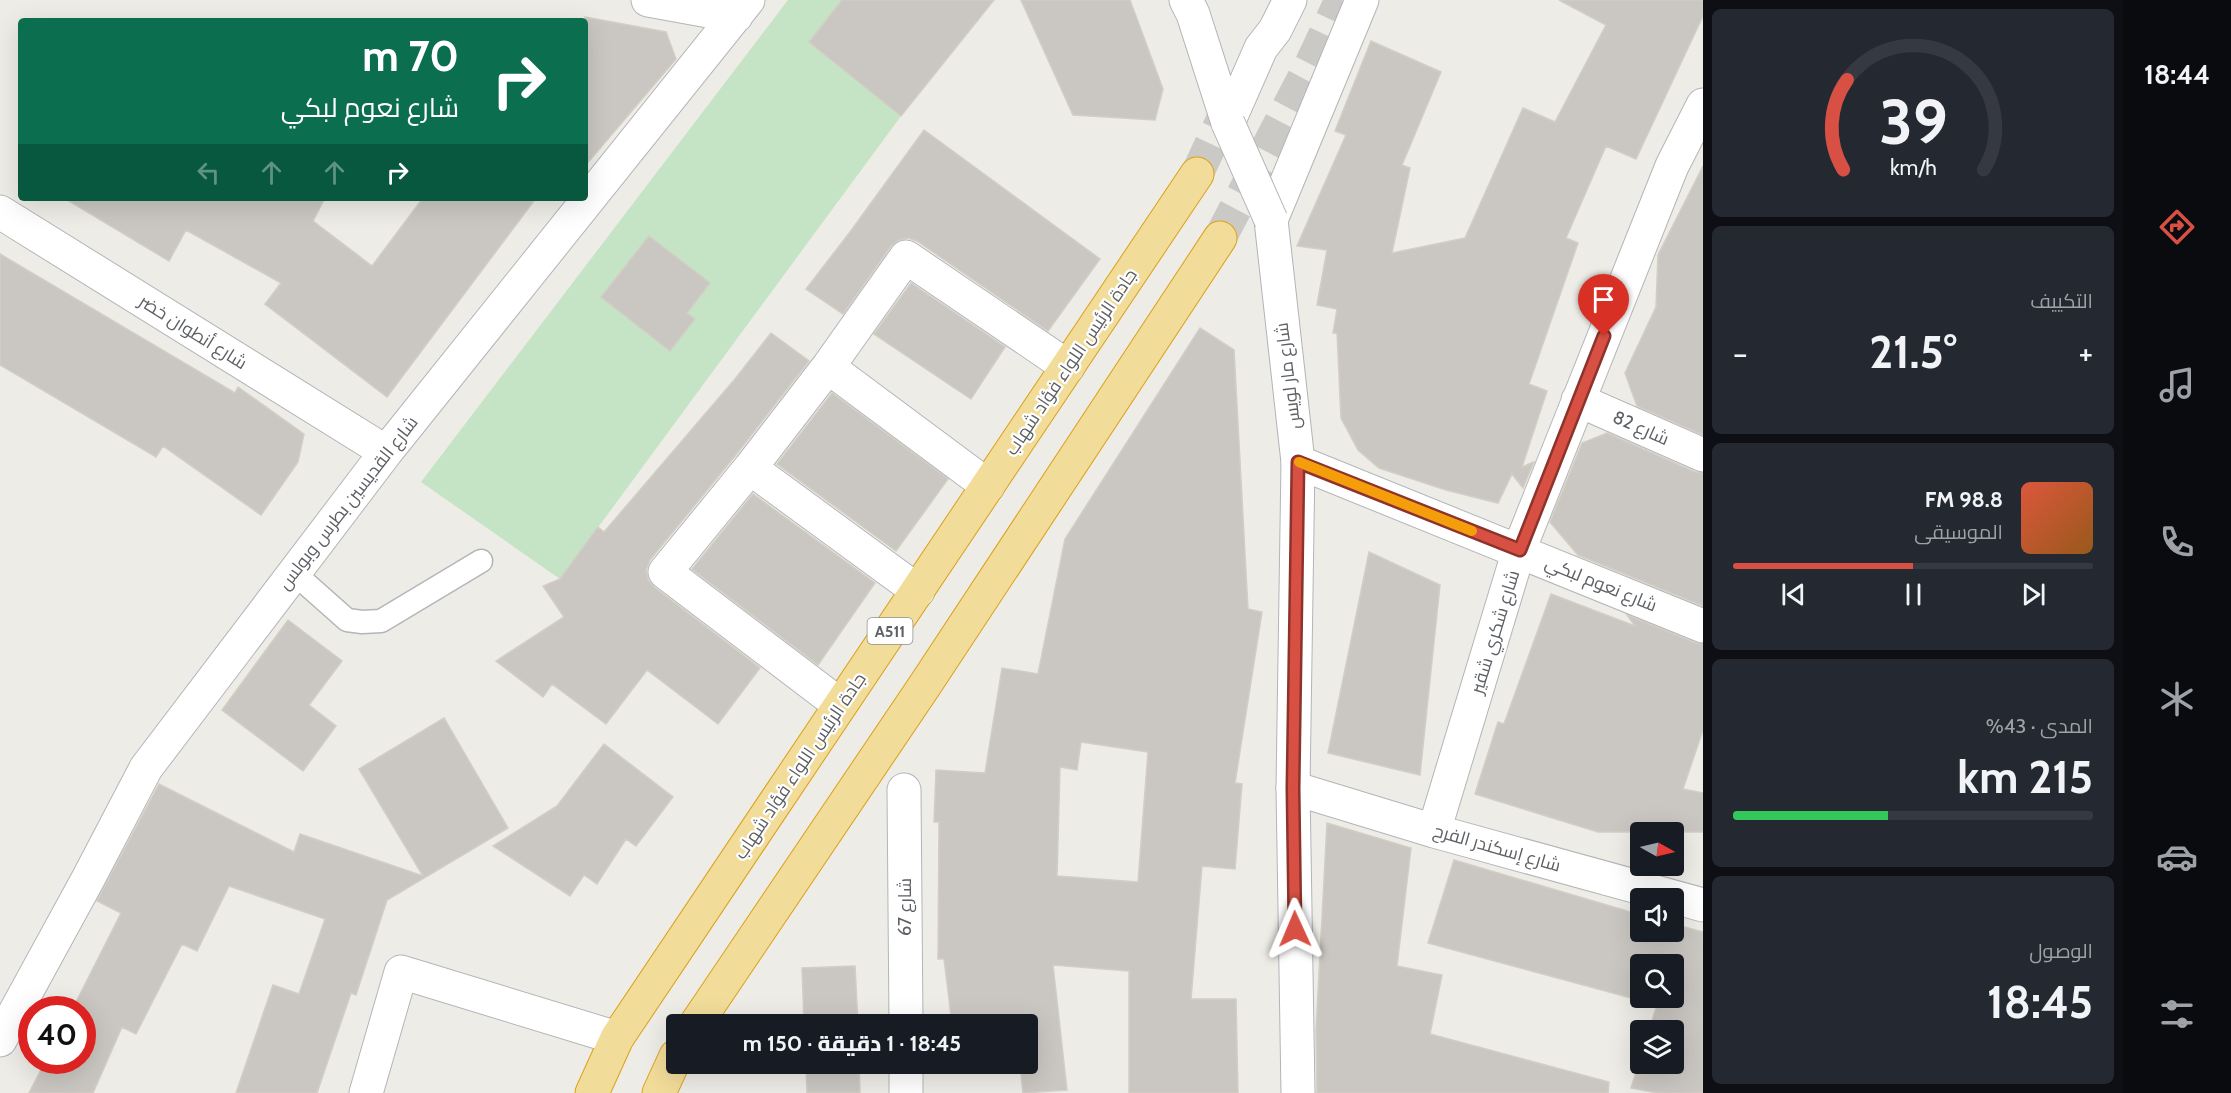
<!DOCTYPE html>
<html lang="ar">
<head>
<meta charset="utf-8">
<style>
	body { margin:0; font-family:Cabin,Cairo,sans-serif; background:#242831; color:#f1f3f6; direction:rtl; height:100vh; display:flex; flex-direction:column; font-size:22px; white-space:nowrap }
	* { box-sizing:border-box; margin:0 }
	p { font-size:20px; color:#9ea1a6 }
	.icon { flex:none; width:33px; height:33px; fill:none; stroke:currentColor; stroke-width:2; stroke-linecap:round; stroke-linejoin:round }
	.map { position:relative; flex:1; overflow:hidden; direction:ltr }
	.sheet { display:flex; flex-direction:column; gap:9px; padding:9px; background:#0d0f14; width:420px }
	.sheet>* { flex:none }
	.banner { position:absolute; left:18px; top:18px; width:570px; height:183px; border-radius:6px; box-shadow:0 6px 24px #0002; direction:rtl; background:#0b6e4f; color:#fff; overflow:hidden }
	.needle { width:39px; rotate:98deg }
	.tools { position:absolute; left:1630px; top:822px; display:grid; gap:12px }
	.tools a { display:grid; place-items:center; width:54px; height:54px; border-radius:6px; background:#171b24; box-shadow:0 6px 24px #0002; font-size:30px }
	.speed { position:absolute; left:18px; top:996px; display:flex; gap:12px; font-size:30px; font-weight:700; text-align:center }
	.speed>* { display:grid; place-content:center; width:78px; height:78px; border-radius:50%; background:#171b24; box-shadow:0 6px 24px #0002; line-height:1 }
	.speed .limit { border:9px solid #d22; background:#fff; color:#111 }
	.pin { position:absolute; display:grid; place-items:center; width:51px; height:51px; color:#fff; margin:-62px -26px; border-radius:50% 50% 50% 0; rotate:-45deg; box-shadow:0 0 6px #0007 }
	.pin .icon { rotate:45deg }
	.me { position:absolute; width:66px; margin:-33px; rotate:359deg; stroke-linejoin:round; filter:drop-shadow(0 0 4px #0008) }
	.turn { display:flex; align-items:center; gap:21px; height:126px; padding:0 30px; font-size:27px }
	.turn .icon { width:78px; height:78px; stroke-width:2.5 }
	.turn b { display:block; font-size:42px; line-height:51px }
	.lanes { display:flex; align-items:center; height:57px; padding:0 30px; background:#0003; justify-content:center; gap:30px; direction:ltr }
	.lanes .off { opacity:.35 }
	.big { font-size:45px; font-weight:800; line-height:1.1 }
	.sheet .card { flex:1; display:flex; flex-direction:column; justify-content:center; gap:9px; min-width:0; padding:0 21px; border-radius:9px; background:#242831 }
	.sheet .dial { align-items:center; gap:0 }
	.dial svg { height:156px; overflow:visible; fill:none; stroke:#363941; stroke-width:7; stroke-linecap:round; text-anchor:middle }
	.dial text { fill:#f1f3f6; stroke:none }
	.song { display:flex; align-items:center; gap:18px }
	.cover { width:72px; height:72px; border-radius:9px; background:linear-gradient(135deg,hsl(10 70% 55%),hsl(30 70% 35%)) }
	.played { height:6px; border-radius:3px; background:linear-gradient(90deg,#d75043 50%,#363941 50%) }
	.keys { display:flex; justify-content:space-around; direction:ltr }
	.heat { display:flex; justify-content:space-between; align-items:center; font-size:33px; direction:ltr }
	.charge { height:9px; border-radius:4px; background:linear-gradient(90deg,#34c759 43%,#363941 0) }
	.trip { position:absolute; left:666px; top:1014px; width:372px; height:60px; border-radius:6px; background:#171b24; box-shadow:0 6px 24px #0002; font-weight:800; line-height:60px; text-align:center; direction:rtl }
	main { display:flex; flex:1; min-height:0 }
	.tabs { display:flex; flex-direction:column; width:108px; justify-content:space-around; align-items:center; background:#090b0e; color:#9ea1a6 }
	.tabs .icon { width:42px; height:42px }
	.tabs .active { color:#d75043 }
	.tabs b { font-size:27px; color:#f1f3f6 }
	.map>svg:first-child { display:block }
</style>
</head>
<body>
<main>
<nav class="tabs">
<b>18:44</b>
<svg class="icon active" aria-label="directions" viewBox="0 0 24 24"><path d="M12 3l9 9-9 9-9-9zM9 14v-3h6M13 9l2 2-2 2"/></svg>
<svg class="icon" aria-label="music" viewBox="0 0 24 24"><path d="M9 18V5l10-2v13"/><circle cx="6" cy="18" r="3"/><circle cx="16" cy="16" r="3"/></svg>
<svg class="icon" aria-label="phone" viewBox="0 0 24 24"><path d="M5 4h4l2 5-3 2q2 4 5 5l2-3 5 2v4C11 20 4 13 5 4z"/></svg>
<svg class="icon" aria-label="climate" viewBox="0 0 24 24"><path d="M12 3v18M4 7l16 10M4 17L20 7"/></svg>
<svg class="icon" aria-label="car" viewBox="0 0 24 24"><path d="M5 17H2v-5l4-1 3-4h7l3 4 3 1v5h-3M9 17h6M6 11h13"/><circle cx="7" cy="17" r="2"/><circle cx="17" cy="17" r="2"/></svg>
<svg class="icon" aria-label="filters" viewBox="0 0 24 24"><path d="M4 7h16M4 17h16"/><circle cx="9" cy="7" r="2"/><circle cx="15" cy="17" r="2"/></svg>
</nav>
<section class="sheet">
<div class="card dial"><svg viewBox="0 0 100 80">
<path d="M14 69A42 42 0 1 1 86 69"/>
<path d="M14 69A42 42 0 0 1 16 23" stroke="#d75043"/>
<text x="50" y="56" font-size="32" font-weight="700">39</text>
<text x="50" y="72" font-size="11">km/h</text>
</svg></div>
<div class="card"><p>التكييف</p>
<div class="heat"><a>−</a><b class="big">21.5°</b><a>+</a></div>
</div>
<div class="card">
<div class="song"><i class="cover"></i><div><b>98.8 FM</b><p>الموسيقى</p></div></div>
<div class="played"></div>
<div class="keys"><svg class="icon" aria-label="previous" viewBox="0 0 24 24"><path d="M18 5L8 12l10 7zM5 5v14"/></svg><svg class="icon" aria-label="pause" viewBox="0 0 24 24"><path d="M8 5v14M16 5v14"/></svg><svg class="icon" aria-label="next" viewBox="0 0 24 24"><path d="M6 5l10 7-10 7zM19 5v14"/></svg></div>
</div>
<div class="card"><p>المدى · 43%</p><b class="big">215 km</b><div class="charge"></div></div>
<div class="card"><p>الوصول</p><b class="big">18:45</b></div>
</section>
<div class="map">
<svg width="1703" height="1093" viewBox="0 0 1703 1093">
	<rect width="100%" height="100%" fill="#eeece6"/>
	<path fill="#c5e3c5" d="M788 0H842L809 42 901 116 560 579 421 482Z"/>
	<path fill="#cac7c2" stroke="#d2cec5" stroke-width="1.5" fill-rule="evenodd" d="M842 0H994L901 116 809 42Z
		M1021 0H1130L1163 89 1155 120 1073 115Z
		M1559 0H1703V16L1636 159 1606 146 1566 238 1578 243 1529 384 1547 391 1522 467 1534 462 1523 488 1512 474 1498 503 1446 490 1379 468 1358 450 1341 418 1337 333H1333L1337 309 1317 305 1327 250 1297 246 1346 135 1335 131 1371 41 1441 72 1402 165 1410 168 1392 253 1465 238 1523 108 1555 122 1606 25Z
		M585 17 666 32 676 59 585 166Z
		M924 130 1100 259 1048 331 917 241 908 238 899 240 891 246 843 314 806 289 850 232Z
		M1703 166V435L1637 406 1625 373 1656 307 1658 255Z
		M64 198H325L313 221 372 266 423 198H536L387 397 265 304 281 283 186 230 169 261Z
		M649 236 710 283 687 313 695 319 670 351 601 297Z
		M0 254 235 393 238 387 304 434 298 462 261 515 163 446 156 457 0 365Z
		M911 283 1005 347 971 399 874 334Z
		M1200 328 1234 350 1248 609 1262 612 1235 783 1242 784 1235 869 1202 866 1191 999H1236L1238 1093H1129V971L1053 965 1067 1090 1023 1093 1020 1064H1028V1024H952L944 959H938L939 822H934L936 770 985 773 1002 668 1038 674 1065 539ZM1081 742 1148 752 1138 882 1057 876 1060 767 1077 770Z
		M771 333 809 361 735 456 650 560 646 570 648 580 654 587 760 668 718 724 647 670 606 724 552 684 543 697 496 661 564 617 543 586 560 579 598 527 604 532 735 379Z
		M832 393 948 479 896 551 777 464Z
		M1607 433 1695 472 1703 473V606L1578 555 1550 522 1582 443Z
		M753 494 875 583 818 665 692 569Z
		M1369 552 1440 585 1420 775 1328 753Z
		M1551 594 1635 626 1627 615 1696 643 1703 644V730L1683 789 1703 793V832H1598L1475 794 1498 722 1504 724Z
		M288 620 342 661 309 705 336 726 303 771 222 710Z
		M444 718 508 828 387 900 356 995 351 993 317 1093H236L273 985 299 994 325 919 229 886 197 951 182 944 136 1034 122 1027 93 1093H29L46 1060H82V1010H72L121 913 97 901 159 784 294 852 300 834 423 876 359 769Z
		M604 744 673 797 636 846 626 839 597 884 584 875 570 896 493 846 557 806Z
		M1327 823 1411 848 1397 966 1442 975 1430 1034 1609 1082 1608 1093H1317L1316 1030Z
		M1454 860 1641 915V932H1674V924L1703 932V1093H1658L1631 1088 1641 1056V1064H1674V1030H1649L1657 1005 1428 943ZM1641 964H1674V998H1641Z
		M855 966 858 1024H804L802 968Z
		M806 1064H859L860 1093H807Z"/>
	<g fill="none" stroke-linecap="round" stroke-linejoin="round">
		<path stroke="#cac9c6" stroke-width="33" stroke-dasharray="33 16" stroke-linecap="butt" d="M1197 174 1234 95
			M1220 238 1311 64 1341 0"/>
		<g stroke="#b3b5b9" stroke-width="25">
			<path id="lane" d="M294 573 347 620 362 622 381 621 481 561"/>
		</g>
		<g stroke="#b3b5b9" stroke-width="35">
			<path id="street" d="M648 0 736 16
				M0 212 386 452
				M828 367 988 486
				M1578 400 1703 455
				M1298 462 1703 626
				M750 468 918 591
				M840 705 665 572 750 468 828 367 906 257 1068 367
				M1293 788 1434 831 1703 905
				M904 790 906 1024
				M1434 831 1519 550 1672 166 1703 105
				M0 1040 88 879 146 768 386 452 748 0
				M906 1064V1093
				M366 1093 401 972 617 1038"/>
		</g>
		<g stroke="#b2b4b9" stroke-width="35">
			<path id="secondary" d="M1186 0 1193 14 1228 123
				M1228 123 1261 48 1275 30 1290 0
				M1298 1093 1293 788 1298 462 1271 220 1362 0"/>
		</g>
		<g stroke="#dba019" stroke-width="35">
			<path id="highway" d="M696 1024 925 685 1220 238
				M592 1093 617 1038 1197 174
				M659 1093 676 1056"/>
		</g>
		<use href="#lane" stroke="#fff" stroke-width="22"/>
		<use href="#street" stroke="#fff" stroke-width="33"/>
		<use href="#secondary" stroke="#fff" stroke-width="33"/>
		<use href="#highway" stroke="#f2dc99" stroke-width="33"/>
		<g stroke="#b2b4b9" stroke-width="35" stroke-linecap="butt">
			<path id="secondary-bridge" d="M1228 123 1271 220"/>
		</g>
		<use href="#secondary-bridge" stroke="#fff" stroke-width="33"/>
	</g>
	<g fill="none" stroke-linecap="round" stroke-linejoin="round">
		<g stroke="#8c342c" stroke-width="15">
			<path id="route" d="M1295 929 1293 788 1298 462 1520 550 1604 336"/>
		</g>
		<use href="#route" stroke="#d75043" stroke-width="10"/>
		<path stroke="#f59e0b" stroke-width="10" d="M1299 462 1472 531"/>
	</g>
	<g text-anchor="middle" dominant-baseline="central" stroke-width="4.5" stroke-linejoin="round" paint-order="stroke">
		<rect fill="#fff" stroke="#8e9092" stroke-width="1.5" x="867.5" y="618" width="45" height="26" rx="4.5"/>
		<g font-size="16" font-weight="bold" fill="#5d6064">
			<text x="890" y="631">A511</text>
		</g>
		<g font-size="18" fill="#5d6064" stroke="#fff">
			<text transform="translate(193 332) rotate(32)">شارع أنطوان خضر</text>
			<text transform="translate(1071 362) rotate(-56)">جادة الرئيس اللواء فؤاد شهاب</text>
			<text transform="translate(1288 376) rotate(-97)">شارع مار لويس</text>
			<text transform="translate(1641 428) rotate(24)">شارع 82</text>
			<text transform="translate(348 503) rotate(-52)">شارع القديسين بطرس وبولس</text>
			<text transform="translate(1601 584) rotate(22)">شارع نعوم لبكي</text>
			<text transform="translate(1495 632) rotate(-73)">شارع شكري شقير</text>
			<text transform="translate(800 766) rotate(-56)">جادة الرئيس اللواء فؤاد شهاب</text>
			<text transform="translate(1497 848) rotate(16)">شارع إسكندر الفرح</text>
			<text transform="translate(905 907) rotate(-90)">شارع 67</text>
		</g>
	</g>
</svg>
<div class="tools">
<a><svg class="needle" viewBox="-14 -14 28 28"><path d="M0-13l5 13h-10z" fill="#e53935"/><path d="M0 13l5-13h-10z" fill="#9ea1a6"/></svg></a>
<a><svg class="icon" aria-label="sound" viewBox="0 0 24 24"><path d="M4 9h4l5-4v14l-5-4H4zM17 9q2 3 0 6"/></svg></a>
<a><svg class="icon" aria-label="search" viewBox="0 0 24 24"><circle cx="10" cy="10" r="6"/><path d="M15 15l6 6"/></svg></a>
<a><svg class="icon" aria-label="layers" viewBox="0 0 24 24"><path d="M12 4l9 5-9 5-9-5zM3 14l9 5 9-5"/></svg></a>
</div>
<div class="speed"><div class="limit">40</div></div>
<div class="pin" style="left:1604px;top:336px;background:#d93025"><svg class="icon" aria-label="arrive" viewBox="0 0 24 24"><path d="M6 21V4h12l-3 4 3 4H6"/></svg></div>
<svg class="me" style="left:1295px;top:929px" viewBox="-20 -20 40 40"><path d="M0-17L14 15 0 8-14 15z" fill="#d75043" stroke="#fff" stroke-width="4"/></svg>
<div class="trip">18:45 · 1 دقيقة · 150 m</div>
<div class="banner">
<div class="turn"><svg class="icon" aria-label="right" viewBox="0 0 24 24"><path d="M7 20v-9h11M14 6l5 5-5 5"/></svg><div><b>70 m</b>شارع نعوم لبكي</div></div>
<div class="lanes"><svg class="icon off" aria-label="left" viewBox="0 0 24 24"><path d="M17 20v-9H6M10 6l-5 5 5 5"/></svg><svg class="icon off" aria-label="ahead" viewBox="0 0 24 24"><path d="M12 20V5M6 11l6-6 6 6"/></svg><svg class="icon off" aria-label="ahead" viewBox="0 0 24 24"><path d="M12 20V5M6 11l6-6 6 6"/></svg><svg class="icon" aria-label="right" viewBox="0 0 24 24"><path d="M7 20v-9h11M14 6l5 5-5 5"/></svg></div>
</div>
</div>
</main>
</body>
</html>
